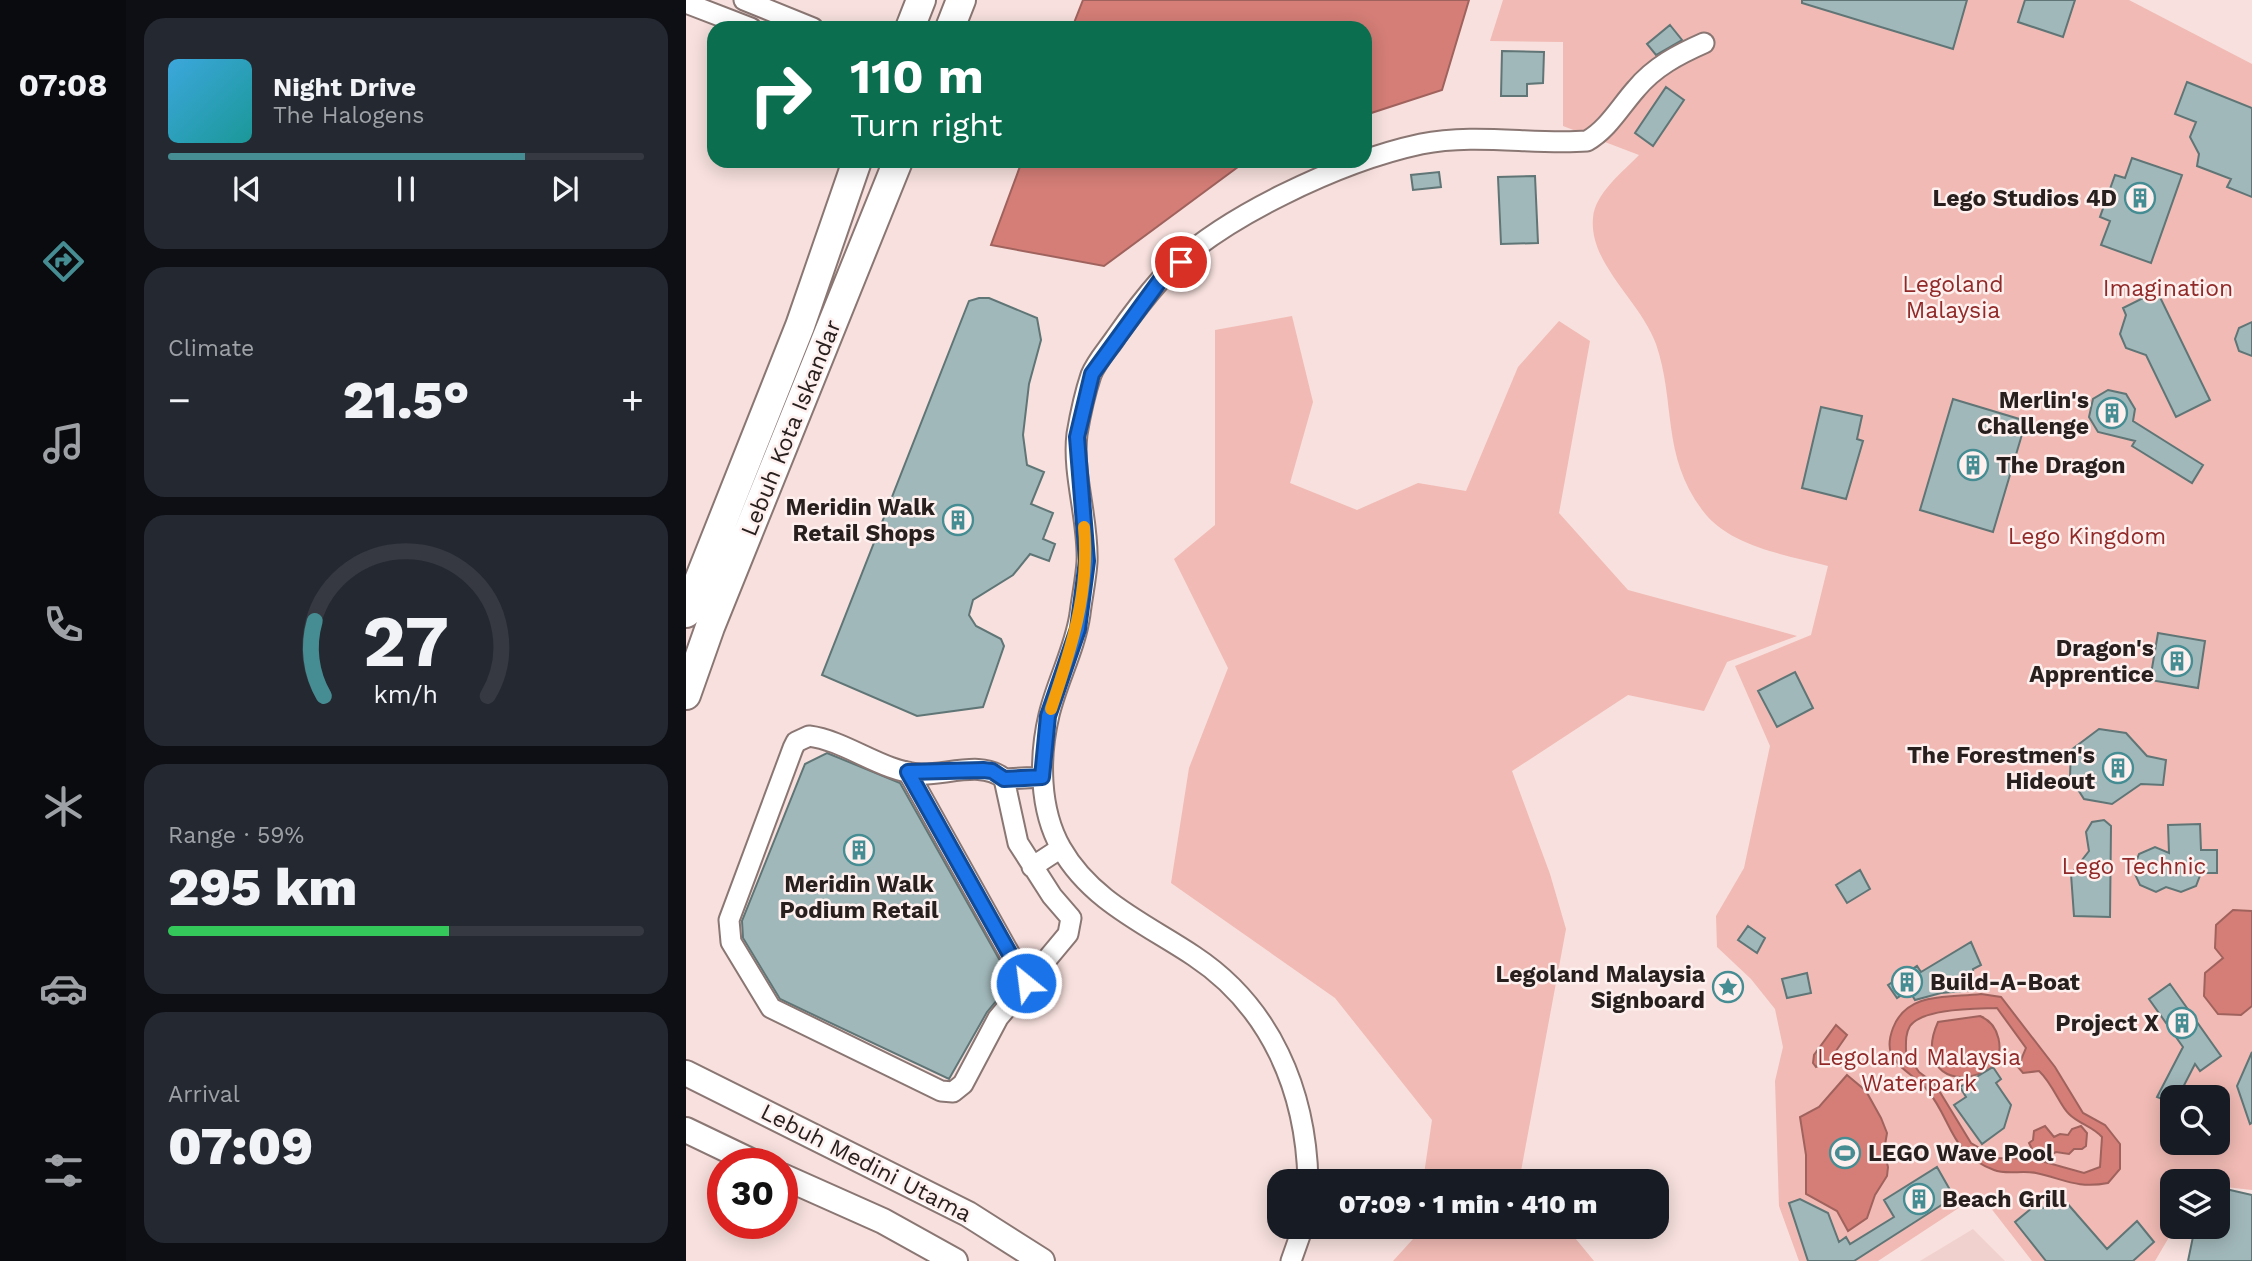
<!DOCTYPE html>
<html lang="en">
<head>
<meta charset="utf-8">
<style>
	body { margin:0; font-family:"Work Sans",sans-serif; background:#242831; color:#f1f3f6; height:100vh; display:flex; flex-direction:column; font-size:26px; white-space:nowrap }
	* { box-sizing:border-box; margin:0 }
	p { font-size:23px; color:#9ea1a6 }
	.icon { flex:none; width:38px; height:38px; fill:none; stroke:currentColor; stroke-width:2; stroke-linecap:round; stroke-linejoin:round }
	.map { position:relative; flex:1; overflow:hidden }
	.sheet { display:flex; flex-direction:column; gap:18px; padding:18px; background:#0d0f14; width:560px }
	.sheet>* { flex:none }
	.guide { position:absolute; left:21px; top:21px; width:665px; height:147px; border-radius:21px; box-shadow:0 4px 18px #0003; background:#0b6e4f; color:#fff; overflow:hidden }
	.buttons { position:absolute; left:1474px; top:1085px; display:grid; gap:14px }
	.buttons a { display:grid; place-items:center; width:70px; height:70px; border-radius:14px; background:#171b24; box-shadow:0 4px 18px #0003; font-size:35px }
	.speed { position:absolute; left:21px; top:1148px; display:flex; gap:14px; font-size:35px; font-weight:700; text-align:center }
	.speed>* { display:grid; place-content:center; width:91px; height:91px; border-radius:50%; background:#171b24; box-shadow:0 4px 18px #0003; line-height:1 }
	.speed .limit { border:10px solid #d22; background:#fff; color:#111 }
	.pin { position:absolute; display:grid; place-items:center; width:60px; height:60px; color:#fff; margin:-30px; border:4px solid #fff; border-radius:50%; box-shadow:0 2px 7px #0007 }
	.me { position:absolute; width:77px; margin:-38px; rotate:331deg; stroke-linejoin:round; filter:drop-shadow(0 0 5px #0008) }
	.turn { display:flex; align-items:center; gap:24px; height:147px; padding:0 28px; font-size:32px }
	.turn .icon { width:91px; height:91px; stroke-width:2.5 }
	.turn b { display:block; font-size:49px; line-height:60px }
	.big { font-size:52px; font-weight:800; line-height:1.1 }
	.sheet .widget { flex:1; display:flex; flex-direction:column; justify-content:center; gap:10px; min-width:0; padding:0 24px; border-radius:21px; background:#242831 }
	.sheet .dial { align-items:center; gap:0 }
	.dial svg { height:182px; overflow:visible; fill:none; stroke:#363941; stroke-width:7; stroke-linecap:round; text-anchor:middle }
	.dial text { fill:#f1f3f6; stroke:none }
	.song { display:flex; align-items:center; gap:21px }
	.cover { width:84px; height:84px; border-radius:10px; background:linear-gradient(135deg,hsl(200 70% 55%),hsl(180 70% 35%)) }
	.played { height:7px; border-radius:4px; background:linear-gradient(90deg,#458d93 75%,#363941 75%) }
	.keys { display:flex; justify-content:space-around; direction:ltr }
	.heat { display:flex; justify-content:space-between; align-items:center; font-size:38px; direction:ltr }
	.charge { height:10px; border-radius:5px; background:linear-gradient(90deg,#34c759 59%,#363941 0) }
	.trip { position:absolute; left:581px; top:1169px; width:402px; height:70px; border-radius:21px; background:#171b24; box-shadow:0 4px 18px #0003; font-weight:800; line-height:70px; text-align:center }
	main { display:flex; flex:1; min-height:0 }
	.tabs { display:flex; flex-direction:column; width:126px; justify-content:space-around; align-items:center; background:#090b0e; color:#9ea1a6 }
	.tabs .icon { width:49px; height:49px }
	.tabs .active { color:#458d93 }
	.tabs b { font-size:32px; color:#f1f3f6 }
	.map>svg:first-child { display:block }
</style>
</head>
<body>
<main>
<nav class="tabs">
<b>07:08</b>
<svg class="icon active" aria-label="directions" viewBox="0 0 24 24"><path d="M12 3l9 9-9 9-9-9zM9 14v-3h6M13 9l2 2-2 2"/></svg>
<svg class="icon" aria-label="music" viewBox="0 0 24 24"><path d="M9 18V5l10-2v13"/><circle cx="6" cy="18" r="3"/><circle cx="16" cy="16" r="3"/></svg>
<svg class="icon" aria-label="phone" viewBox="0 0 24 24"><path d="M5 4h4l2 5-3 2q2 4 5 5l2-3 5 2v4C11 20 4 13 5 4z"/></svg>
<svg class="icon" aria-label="climate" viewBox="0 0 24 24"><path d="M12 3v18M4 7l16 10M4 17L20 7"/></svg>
<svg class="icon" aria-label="car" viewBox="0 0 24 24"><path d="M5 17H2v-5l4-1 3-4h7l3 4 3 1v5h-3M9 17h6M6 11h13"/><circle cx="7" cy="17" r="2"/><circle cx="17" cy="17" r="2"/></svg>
<svg class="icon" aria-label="filters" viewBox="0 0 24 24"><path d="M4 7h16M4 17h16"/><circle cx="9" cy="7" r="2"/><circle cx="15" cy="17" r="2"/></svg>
</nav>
<section class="sheet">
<div class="widget">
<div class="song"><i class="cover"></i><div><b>Night Drive</b><p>The Halogens</p></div></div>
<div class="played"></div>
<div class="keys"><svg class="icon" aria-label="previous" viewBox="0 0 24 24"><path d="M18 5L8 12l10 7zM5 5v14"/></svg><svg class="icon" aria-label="pause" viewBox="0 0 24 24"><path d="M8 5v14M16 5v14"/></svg><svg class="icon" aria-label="next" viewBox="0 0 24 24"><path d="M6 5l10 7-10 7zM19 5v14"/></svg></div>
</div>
<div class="widget"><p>Climate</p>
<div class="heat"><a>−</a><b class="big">21.5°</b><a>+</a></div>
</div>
<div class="widget dial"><svg viewBox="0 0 100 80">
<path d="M14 69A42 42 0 1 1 86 69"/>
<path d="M14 69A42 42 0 0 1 10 36" stroke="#458d93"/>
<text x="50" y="56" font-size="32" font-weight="700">27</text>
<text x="50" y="72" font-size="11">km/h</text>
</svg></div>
<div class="widget"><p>Range · 59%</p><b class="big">295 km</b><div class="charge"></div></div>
<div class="widget"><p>Arrival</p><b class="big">07:09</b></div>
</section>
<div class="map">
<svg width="1566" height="1261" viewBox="0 0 1566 1261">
	<rect width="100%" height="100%" fill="#f7e0dd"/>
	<path fill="#f1d1ce" d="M1287 1229 1319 1261H1234Z"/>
	<path fill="#f1bab4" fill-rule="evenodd" d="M817 0H1443L1566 64V1190L1531 1186V1181H1486V1227H1489L1469 1261H1346L1294 1194 1192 1261H1113L1093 1206 1089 1081 1097 1047 1089 1009 1065 979 1031 947 1030 916 1058 868 1084 746 1049 666 1125 635 1142 566C1101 555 1044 547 1017 511 975 456 990 402 970 344 954 300 903 264 907 218 909 193 937 172 953 155L877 126V42L804 41ZM1486 1097H1531V1143H1486Z
		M606 316 627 402 604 483 671 510 732 483 780 491 832 367 873 321 904 341 873 513 942 590 1111 636 1041 662 1018 711 942 695 826 771 864 874 880 929 835 1171 844 1181H737L746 1120 649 998 485 883 503 768 542 668 488 559 529 525V330Z
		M729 1227H880L908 1261H707L727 1239Z"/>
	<path fill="#d47e77" stroke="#a0625d" stroke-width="2" fill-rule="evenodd" d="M397 0H783L756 90 679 115V28H386Z
		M336 161H560L418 266 305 245Z
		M1547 910 1566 911V1006L1555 1015 1532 1014 1518 996 1519 973 1537 958 1529 948 1530 925Z
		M1295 994 1315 997 1369 1067 1397 1113 1419 1125 1434 1144V1169L1422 1183C1391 1189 1378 1179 1350 1173 1337 1170 1320 1175 1308 1170 1264 1154 1266 1120 1242 1091 1231 1076 1213 1071 1205 1053 1202 1045 1204 1036 1207 1028 1221 991 1263 998 1295 994ZM1311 1008 1340 1048 1332 1067 1337 1073 1353 1071C1367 1084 1374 1106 1383 1114 1393 1124 1406 1126 1416 1137L1414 1167 1398 1173 1348 1159 1311 1158 1285 1143 1249 1084 1233 1072 1220 1053C1220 1044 1219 1034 1224 1026 1237 1008 1290 1009 1311 1008Z
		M1294 1016C1314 1024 1319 1051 1307 1067 1267 1092 1231 1068 1252 1022Z
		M1150 1025 1161 1035 1143 1061 1130 1067 1127 1063 1128 1055Z
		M1161 1075 1180 1091 1195 1118 1201 1133 1198 1151 1202 1167 1201 1176 1189 1195 1181 1218 1162 1231 1151 1211 1120 1194V1155L1114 1117 1133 1107Z
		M1359 1126 1368 1137 1374 1134 1382 1135 1386 1129 1395 1126 1401 1133 1400 1146 1396 1149H1388L1383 1154 1370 1152 1362 1156 1356 1151H1347L1343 1143 1347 1140 1348 1131Z"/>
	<path fill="#a1b8ba" stroke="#5f7576" stroke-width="2" d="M1116 0H1281L1267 49 1116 3Z
		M1339 0H1389L1377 37 1332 22Z
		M984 25 996 40 970 55 961 44Z
		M816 51 858 52 857 83 841 84V96H815Z
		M1501 82 1566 108V197L1541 187 1545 179 1511 166 1513 154 1504 137 1510 122 1489 114Z
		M980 87 998 100 967 146 949 133Z
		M1446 158 1496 175 1465 263 1415 245 1424 221 1414 217 1429 175 1439 178Z
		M753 172 755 187 727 190 725 175Z
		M849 176 852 243 815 244 812 177Z
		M1471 291 1524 400 1490 417 1460 355 1440 348 1434 334 1440 315 1437 308Z
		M293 298H303L351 318 355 340 343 384 337 435 341 465 358 472 345 504 367 513 357 539 369 544 363 561 344 554 327 575 287 600 283 615 290 626 315 639 318 646 297 707 231 716 136 675 283 301Z
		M1566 322V356L1553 351 1549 339 1553 328Z
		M1422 390 1440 394 1449 409 1447 421 1517 465 1506 483 1446 446 1449 441 1412 432 1403 417 1407 399Z
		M1267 399 1340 421 1307 532 1234 510Z
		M1135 407 1176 416 1171 439 1177 441 1160 499 1116 488Z
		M1472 633 1519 641 1512 688 1464 680Z
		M1109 672 1127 708 1091 727 1072 691Z
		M1413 729 1440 733 1461 756 1480 760 1477 785 1455 784 1426 804 1398 799 1384 777 1385 750Z
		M141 753 214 783 326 982 301 1012 263 1079 94 999 57 938 56 921 119 764Z
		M1418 820 1425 826 1424 917 1388 916 1385 874 1403 851 1400 832 1406 822Z
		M1514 824 1515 850H1531V873H1515L1510 886 1495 892 1480 887 1470 892 1454 885 1447 870 1453 854 1469 847 1483 853 1482 825Z
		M1174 870 1184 889 1161 903 1150 885Z
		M1062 926 1079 938 1071 953 1052 940Z
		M1285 942 1295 965 1287 969 1288 990 1255 993 1229 1000 1223 990 1211 998 1202 985 1231 966 1235 972Z
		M1121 973 1125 993 1101 998 1096 979Z
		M1484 984 1535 1056 1514 1071 1509 1064 1492 1097H1486V1103L1471 1097 1497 1047 1463 999Z
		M1566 1052V1123L1564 1124 1551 1086Z
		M1307 1067 1315 1079 1310 1083 1325 1105 1318 1128 1296 1144 1268 1105 1280 1097 1274 1087Z
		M1251 1167 1268 1197 1168 1261H1122L1103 1203 1114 1199 1142 1213 1153 1242 1160 1237 1164 1244 1208 1217 1198 1200Z
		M1531 1187 1566 1195V1261H1502L1509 1227H1531Z
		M1380 1202 1421 1249 1451 1221 1468 1242 1447 1261H1360L1329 1222 1352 1203 1357 1208Z"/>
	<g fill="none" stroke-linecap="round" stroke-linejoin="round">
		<g stroke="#8a7673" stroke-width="23">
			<path id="minor" d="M58 0 127 28
				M0 3 65 28
				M123 736C161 741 196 772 235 774 260 775 298 760 318 779L332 843 366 896 385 918 382 934 312 1018 277 1084 267 1092 255 1091 85 1008 45 942 43 920 107 748 110 742Z
				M222 772 340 983
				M318 779 356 777
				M346 867 375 848
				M622 1181C620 1091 585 1007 508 956 460 924 405 901 375 848 353 809 353 757 363 715 371 681 389 649 394 614 396 597 400 579 401 562 403 521 386 474 391 434 394 416 399 393 405 375 410 362 422 349 430 337 444 317 460 296 476 278 531 218 656 161 735 144 790 133 846 145 901 141 922 129 934 107 950 89 968 67 993 54 1018 43
				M605 1261 617 1227"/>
		</g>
		<g stroke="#8a7673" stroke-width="28">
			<path id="major" d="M0 1073 282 1214 356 1261
				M0 1130 71 1164
				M96 1176 197 1221 269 1261"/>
		</g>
		<g stroke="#8a7673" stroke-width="32">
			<path id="highway" d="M224 28 235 0
				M264 28 275 0
				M0 613 114 326 171 161
				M0 695 24 627 212 161"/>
		</g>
		<use href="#minor" stroke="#fff" stroke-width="19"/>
		<use href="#major" stroke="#fff" stroke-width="24"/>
		<use href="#highway" stroke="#fff" stroke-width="28"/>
	</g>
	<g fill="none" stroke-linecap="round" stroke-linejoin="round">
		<g stroke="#114b97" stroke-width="18">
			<path id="route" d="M340 983 222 772 297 770 306 771 318 779 356 777 362 716 392 629 401 561 391 437 406 374 478 275 495 262"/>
		</g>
		<use href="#route" stroke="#1a73e8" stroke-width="12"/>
		<path stroke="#f59e0b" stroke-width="12" d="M365 709C385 649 404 592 398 527"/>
	</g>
	<defs>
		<g id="building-ring" transform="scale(1.575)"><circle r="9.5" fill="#fef0ee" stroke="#458d93" stroke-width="1.5"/><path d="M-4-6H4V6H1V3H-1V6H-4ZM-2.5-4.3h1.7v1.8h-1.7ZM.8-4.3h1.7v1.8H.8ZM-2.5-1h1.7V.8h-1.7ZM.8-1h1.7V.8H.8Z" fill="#458d93"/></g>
		<g id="sight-ring" transform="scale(1.575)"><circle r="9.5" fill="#fef0ee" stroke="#458d93" stroke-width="1.5"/><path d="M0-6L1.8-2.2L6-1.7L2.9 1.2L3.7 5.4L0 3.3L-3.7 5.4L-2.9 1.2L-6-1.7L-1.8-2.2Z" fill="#458d93"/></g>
		<g id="stadium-ring" transform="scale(1.575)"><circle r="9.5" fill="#fef0ee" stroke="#458d93" stroke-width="1.5"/><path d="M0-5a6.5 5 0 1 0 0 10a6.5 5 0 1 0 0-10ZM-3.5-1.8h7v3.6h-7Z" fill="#458d93"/></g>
	</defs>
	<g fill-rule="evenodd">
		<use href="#building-ring" x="1454" y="198"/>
		<use href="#building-ring" x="1426" y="413"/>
		<use href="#building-ring" x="1287" y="465"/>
		<use href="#building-ring" x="272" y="520"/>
		<use href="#building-ring" x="1491" y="661"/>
		<use href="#building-ring" x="1432" y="768"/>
		<use href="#building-ring" x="173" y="850"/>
		<use href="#building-ring" x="1221" y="982"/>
		<use href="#sight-ring" x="1042" y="987"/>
		<use href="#building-ring" x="1496" y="1023"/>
		<use href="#stadium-ring" x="1159" y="1153"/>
		<use href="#building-ring" x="1233" y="1199"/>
	</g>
	<g text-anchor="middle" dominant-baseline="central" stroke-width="5" stroke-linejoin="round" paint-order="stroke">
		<g font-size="23" font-weight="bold" fill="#28201f" stroke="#fef0ee" text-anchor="end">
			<text x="1431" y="198">Lego Studios 4D</text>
			<text x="1403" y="400">Merlin's<tspan x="1403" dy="26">Challenge</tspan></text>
			<text x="1310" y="465" text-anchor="start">The Dragon</text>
			<text x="249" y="507">Meridin Walk<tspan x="249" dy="26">Retail Shops</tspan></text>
			<text x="1468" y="648">Dragon's<tspan x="1468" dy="26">Apprentice</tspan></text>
			<text x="1409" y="755">The Forestmen's<tspan x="1409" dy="26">Hideout</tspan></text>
			<text x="173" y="884" text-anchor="middle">Meridin Walk<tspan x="173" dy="26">Podium Retail</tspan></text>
			<text x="1019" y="974">Legoland Malaysia<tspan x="1019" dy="26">Signboard</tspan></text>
			<text x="1244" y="982" text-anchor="start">Build-A-Boat</text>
			<text x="1473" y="1023">Project X</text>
			<text x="1182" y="1153" text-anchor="start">LEGO Wave Pool</text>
			<text x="1256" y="1199" text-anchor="start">Beach Grill</text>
		</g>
		<g font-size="23" fill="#902928" stroke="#fef0ee">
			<text x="1267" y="284">Legoland<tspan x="1267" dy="26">Malaysia</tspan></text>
			<text x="1482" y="288">Imagination</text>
			<text x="1401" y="536">Lego Kingdom</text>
			<text x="1448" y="866">Lego Technic</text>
			<text x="1233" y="1057">Legoland Malaysia<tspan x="1233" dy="26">Waterpark</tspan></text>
		</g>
		<g font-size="23" fill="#28201f" stroke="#fef0ee">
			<text transform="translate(105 428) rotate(-68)">Lebuh Kota Iskandar</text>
			<text transform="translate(180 1163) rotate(27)">Lebuh Medini Utama</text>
		</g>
	</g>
</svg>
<div class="buttons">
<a><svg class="icon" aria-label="search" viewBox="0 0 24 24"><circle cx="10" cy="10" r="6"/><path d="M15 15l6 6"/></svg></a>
<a><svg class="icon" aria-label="layers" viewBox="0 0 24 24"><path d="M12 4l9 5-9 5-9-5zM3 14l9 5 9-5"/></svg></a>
</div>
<div class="speed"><div class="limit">30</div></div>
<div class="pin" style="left:495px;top:262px;background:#d93025"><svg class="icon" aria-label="arrive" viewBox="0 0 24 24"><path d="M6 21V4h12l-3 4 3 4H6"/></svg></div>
<svg class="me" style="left:340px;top:983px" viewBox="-20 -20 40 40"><circle r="17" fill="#1a73e8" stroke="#fff" stroke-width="3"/><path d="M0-11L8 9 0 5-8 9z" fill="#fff"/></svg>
<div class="trip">07:09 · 1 min · 410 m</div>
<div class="guide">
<div class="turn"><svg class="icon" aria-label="right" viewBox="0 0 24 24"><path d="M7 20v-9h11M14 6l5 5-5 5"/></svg><div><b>110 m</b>Turn right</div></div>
</div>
</div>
</main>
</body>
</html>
